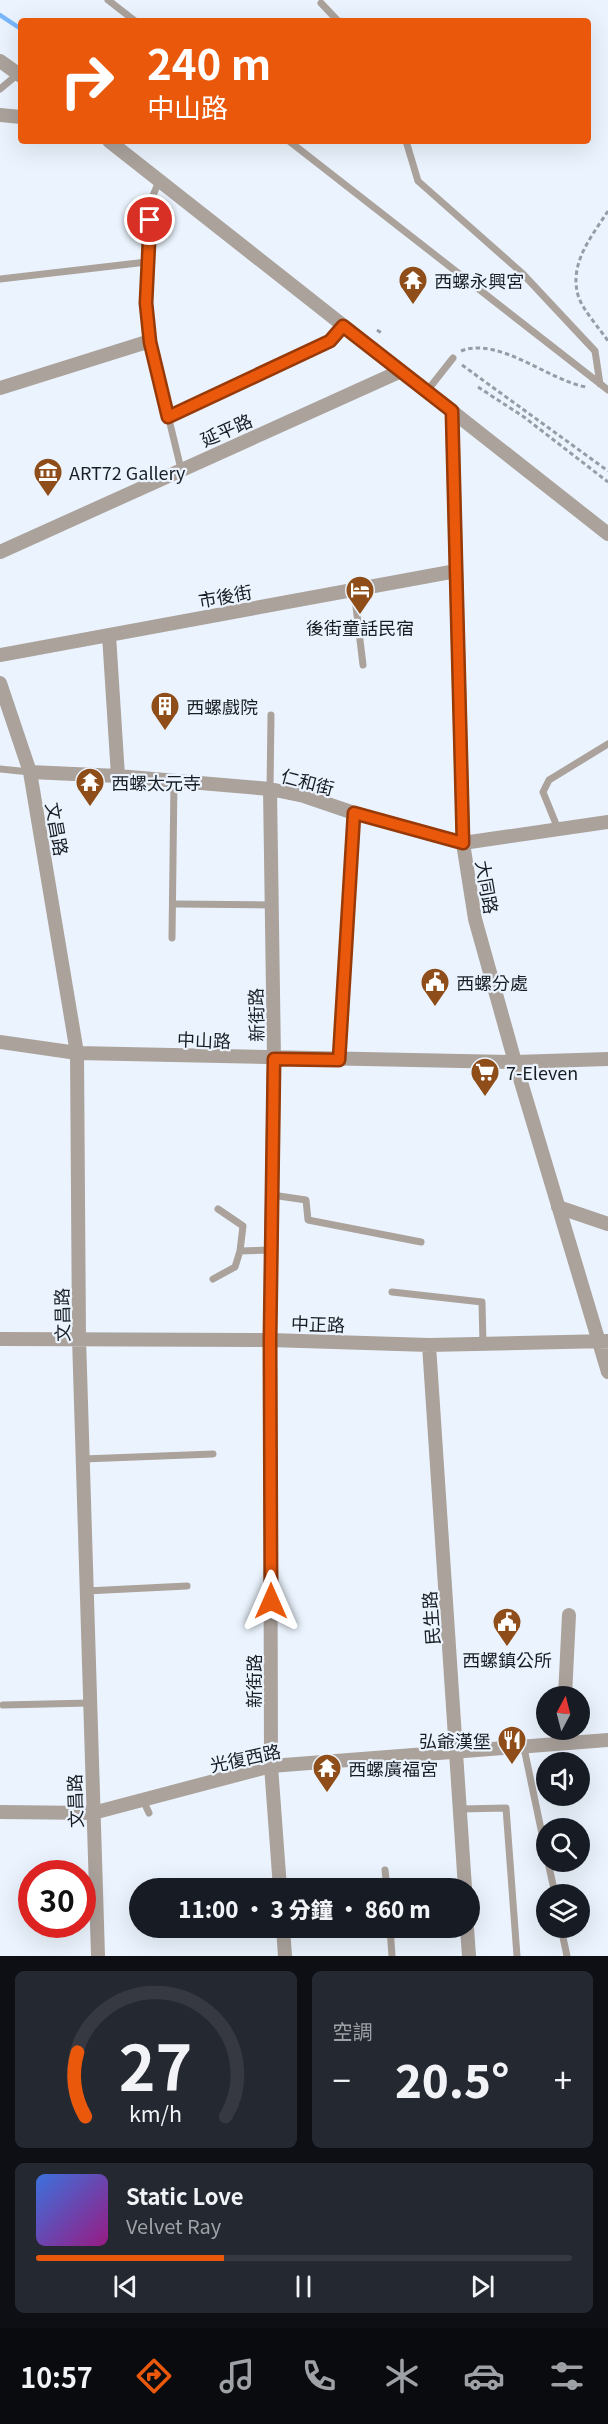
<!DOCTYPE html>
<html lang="zh-TW">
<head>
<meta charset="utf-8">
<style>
	body { margin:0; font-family:Georgia,"Noto Sans TC",serif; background:#242831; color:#f1f3f6; height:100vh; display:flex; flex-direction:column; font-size:22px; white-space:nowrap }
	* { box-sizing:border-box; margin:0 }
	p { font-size:20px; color:#9ea1a6 }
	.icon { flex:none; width:33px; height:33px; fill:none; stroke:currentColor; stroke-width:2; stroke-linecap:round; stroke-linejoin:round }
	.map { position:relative; height:1956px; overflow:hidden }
	.drawer { display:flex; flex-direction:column; gap:15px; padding:15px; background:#0d0f14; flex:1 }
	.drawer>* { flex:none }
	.guide { position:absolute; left:18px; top:18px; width:573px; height:126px; border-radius:6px; box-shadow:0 6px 24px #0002; background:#ea580c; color:#fff; overflow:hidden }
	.needle { width:39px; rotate:7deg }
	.buttons { position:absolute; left:536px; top:1686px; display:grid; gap:12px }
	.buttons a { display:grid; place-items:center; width:54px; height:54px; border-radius:50%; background:#171b24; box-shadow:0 6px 24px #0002; font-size:30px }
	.speed { position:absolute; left:18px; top:1860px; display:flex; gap:12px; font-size:30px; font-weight:700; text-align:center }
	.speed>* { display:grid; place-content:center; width:78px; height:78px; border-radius:50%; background:#171b24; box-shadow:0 6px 24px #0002; line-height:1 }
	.speed .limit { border:9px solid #d22; background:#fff; color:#111 }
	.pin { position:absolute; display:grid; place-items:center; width:51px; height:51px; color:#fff; margin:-26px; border:3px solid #fff; border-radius:50%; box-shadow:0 2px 6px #0007 }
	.me { position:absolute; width:66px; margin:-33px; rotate:0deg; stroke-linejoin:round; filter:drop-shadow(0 0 4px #0008) }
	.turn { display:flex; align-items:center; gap:21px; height:126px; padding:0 30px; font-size:27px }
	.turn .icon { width:78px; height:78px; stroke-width:2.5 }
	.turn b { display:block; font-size:42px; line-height:51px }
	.big { font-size:45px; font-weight:800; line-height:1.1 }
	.drawer .widget { flex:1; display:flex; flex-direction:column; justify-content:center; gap:9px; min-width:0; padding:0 21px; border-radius:9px; background:#242831 }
	.drawer .dial { align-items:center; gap:0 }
	.dial svg { height:156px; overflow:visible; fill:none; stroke:#363941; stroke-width:7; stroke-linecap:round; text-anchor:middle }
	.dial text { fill:#f1f3f6; stroke:none }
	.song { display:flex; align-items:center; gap:18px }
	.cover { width:72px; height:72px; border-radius:9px; background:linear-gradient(135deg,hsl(220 70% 55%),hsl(310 70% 35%)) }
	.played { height:6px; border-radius:3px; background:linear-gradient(90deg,#ea580c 35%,#363941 35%) }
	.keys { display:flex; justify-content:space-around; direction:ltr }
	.heat { display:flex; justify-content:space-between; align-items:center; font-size:33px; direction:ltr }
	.drawer .tiles { flex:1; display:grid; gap:15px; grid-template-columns:1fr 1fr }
	.widget:last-child { grid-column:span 2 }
	.trip { position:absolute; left:129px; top:1878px; width:351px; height:60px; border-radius:30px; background:#171b24; box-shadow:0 6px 24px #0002; font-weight:800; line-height:60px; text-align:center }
	.tabs { display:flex; height:96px; justify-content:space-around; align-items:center; background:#090b0e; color:#9ea1a6 }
	.tabs .icon { width:42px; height:42px }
	.tabs .selected { color:#ea580c }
	.tabs b { font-size:27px; color:#f1f3f6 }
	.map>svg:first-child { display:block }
</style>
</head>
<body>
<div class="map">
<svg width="608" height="1956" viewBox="0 0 608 1956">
	<rect width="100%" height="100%" fill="#ebf4fe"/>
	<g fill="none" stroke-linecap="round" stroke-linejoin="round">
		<path stroke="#79b7fc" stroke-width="4.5" d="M0 15 21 29"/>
		<path stroke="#959da5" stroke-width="3" stroke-dasharray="4.5 3" stroke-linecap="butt" d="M608 211C592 236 569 263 578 295 581 308 600 329 608 341
			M377 330 383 334
			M461 351C498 336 548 380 586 387
			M462 365 608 471
			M478 387 524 417 608 482"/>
		<path stroke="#aba29c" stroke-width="7" d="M108 0 135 21
			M321 3 338 21
			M0 89 18 74
			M289 141 608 390
			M406 141 418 181 522 273 595 351 600 384
			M159 181 152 198 148 243 146 303 150 341 181 469
			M0 279 147 262
			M427 391 453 358
			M168 417 330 341 343 326
			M354 590 363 665
			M0 769 30 772
			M270 789 271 715
			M558 829 543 792 549 780 608 744
			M177 904 272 905
			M172 938 174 781
			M339 1059 354 813
			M272 1195 306 1200 308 1220 421 1242
			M240 1251 271 1250
			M213 1279 235 1267 240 1251 243 1226 218 1209
			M392 1292 482 1302 483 1344
			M83 1459 213 1454
			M86 1591 187 1586
			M3 1705 90 1703
			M524 1748 546 1853
			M143 1800 149 1813
			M461 1809 506 1808 517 1956
			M548 1862 555 1894
			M385 1870 387 1888
			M390 1928 392 1956
			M561 1928 567 1956"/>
		<path stroke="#aba29c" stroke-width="14" d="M0 61 21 76
			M0 115 21 117
			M109 141 608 534
			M0 388 150 341
			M452 411 463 843 475 919 515 1062 608 1372
			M0 552 401 371
			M109 635 118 776
			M0 655 456 571
			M0 683 30 772 77 1053 79 1338 98 1956
			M30 772 118 776 270 789 304 796 354 813 463 843 608 822
			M270 789 274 1059 270 1340 271 1766 280 1888
			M0 1042 77 1053 515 1062 608 1059
			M558 1207 608 1224
			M0 1339 270 1340 429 1345 608 1341
			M429 1345 465 1888
			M565 1696 569 1615
			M0 1812 93 1813 271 1766 608 1740
			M283 1928 285 1956
			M467 1928 469 1956"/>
	</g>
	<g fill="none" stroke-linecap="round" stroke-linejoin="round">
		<g stroke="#983908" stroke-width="15">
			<path id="route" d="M150 220 146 303 150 342 168 417 330 341 343 326 452 411 463 843 354 813 339 1060 274 1059 270 1340 271 1601"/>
		</g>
		<use href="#route" stroke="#ea580c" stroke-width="10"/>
	</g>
	<defs>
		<g id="temple-pin" transform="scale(1.5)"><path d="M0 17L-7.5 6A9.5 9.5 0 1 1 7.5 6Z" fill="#8f4e19" stroke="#ebf4fe"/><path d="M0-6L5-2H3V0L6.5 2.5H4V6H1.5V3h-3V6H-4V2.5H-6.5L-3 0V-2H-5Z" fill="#fff"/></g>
		<g id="museum-pin" transform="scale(1.5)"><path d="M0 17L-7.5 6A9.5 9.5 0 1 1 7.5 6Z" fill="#8f4e19" stroke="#ebf4fe"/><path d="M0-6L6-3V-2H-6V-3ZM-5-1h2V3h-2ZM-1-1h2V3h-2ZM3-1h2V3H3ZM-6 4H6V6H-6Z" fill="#fff"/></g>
		<g id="hotel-pin" transform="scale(1.5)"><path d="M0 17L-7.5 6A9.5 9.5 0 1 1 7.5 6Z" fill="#8f4e19" stroke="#ebf4fe"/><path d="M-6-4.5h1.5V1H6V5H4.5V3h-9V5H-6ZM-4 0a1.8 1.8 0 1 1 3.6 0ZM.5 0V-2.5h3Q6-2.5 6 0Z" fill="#fff"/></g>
		<g id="building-pin" transform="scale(1.5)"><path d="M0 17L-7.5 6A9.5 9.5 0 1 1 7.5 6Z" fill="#8f4e19" stroke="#ebf4fe"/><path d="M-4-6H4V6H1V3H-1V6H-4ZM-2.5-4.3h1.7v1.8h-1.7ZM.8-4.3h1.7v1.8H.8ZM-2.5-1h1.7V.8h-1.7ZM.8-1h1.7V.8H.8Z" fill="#fff"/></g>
		<g id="civic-pin" transform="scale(1.5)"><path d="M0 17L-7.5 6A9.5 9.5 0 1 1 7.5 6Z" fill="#8f4e19" stroke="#ebf4fe"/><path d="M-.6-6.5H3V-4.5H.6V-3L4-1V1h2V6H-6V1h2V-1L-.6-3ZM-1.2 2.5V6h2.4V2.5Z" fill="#fff"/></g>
		<g id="supermarket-pin" transform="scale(1.5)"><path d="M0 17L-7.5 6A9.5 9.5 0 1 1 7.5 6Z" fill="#8f4e19" stroke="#ebf4fe"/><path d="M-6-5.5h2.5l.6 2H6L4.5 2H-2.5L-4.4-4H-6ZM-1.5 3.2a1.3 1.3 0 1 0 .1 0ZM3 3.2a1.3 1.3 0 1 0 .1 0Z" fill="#fff"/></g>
		<g id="restaurant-pin" transform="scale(1.5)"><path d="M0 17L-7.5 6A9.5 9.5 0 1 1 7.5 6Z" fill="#8f4e19" stroke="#ebf4fe"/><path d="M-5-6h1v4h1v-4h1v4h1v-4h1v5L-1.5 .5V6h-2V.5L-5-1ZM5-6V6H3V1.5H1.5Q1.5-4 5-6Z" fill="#fff"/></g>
	</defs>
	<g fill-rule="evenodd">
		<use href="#temple-pin" x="413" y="280"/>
		<use href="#museum-pin" x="48" y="472"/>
		<use href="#hotel-pin" x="360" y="590"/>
		<use href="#building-pin" x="165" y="706"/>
		<use href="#temple-pin" x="90" y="782"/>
		<use href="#civic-pin" x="435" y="982"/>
		<use href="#supermarket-pin" x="485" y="1072"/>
		<use href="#civic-pin" x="507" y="1622"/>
		<use href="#restaurant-pin" x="512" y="1740"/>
		<use href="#temple-pin" x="327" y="1768"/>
	</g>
	<g text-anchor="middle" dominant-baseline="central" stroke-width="4.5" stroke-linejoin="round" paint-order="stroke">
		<g font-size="18" fill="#191e24" stroke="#ebf4fe" text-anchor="start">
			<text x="434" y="280">西螺永興宮</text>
			<text x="69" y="472">ART72 Gallery</text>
			<text x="360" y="627" text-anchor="middle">後街童話民宿</text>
			<text x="186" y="706">西螺戲院</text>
			<text x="111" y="782">西螺太元寺</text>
			<text x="456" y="982">西螺分處</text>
			<text x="506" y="1072">7-Eleven</text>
			<text x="507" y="1659" text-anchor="middle">西螺鎮公所</text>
			<text x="491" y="1740" text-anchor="end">弘爺漢堡</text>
			<text x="348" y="1768">西螺廣福宮</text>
		</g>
		<g font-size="18" fill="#191e24" stroke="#ebf4fe">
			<text transform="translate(226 429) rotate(-24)">延平路</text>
			<text transform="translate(225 595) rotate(-10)">市後街</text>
			<text transform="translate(308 781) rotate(15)">仁和街</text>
			<text transform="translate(58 829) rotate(80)">文昌路</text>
			<text transform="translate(488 887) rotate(80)">大同路</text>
			<text transform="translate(255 1015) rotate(-91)">新街路</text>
			<text transform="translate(204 1039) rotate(2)">中山路</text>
			<text transform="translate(61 1315) rotate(-91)">文昌路</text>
			<text transform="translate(318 1323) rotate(2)">中正路</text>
			<text transform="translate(430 1618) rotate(-94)">民生路</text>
			<text transform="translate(253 1681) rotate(-90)">新街路</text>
			<text transform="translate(245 1757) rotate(-12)">光復西路</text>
			<text transform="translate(74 1801) rotate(-92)">文昌路</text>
		</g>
	</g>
</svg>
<div class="buttons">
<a><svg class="needle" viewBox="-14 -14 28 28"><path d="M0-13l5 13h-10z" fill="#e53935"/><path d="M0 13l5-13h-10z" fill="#9ea1a6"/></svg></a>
<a><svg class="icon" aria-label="sound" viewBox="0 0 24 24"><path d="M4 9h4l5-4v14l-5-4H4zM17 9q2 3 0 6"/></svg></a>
<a><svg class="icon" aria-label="search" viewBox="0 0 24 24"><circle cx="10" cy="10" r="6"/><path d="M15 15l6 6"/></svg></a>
<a><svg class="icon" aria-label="layers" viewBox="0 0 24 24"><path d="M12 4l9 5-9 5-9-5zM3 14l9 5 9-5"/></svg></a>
</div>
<div class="speed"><div class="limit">30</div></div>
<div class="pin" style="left:150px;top:220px;background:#d93025"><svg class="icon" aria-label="arrive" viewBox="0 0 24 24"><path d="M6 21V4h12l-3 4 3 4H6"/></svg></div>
<svg class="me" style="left:271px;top:1601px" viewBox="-20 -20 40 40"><path d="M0-17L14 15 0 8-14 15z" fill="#ea580c" stroke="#fff" stroke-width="4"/></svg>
<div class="trip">11:00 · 3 分鐘 · 860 m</div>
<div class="guide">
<div class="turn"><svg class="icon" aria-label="right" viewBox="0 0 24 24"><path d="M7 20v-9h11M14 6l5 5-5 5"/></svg><div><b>240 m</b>中山路</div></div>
</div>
</div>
<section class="drawer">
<div class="tiles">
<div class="widget dial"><svg viewBox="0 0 100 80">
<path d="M14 69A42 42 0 1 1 86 69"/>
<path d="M14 69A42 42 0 0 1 10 36" stroke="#ea580c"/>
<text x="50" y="56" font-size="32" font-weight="700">27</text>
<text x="50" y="72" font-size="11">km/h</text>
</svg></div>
<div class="widget"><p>空調</p>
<div class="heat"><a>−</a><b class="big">20.5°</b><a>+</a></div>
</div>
<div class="widget">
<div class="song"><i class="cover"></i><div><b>Static Love</b><p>Velvet Ray</p></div></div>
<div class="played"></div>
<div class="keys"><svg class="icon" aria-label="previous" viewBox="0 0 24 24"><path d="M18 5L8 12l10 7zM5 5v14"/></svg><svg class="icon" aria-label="pause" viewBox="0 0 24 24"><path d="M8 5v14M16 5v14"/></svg><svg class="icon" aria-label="next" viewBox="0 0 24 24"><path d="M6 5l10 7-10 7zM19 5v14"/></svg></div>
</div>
</div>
</section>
<nav class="tabs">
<b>10:57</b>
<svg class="icon selected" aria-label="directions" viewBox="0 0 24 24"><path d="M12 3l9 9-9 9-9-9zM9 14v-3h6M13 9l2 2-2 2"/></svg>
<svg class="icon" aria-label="music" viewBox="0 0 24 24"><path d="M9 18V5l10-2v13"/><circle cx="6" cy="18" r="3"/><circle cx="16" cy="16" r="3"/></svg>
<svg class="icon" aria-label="phone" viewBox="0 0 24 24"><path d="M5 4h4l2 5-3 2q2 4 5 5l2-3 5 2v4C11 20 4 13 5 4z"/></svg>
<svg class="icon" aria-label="climate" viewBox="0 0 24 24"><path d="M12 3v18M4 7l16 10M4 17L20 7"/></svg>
<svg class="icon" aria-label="car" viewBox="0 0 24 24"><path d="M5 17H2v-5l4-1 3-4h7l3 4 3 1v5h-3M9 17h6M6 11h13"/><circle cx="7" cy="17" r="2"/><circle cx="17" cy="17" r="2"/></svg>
<svg class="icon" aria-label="filters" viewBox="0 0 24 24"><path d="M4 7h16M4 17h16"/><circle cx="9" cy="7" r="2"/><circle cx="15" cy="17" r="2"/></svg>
</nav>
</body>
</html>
